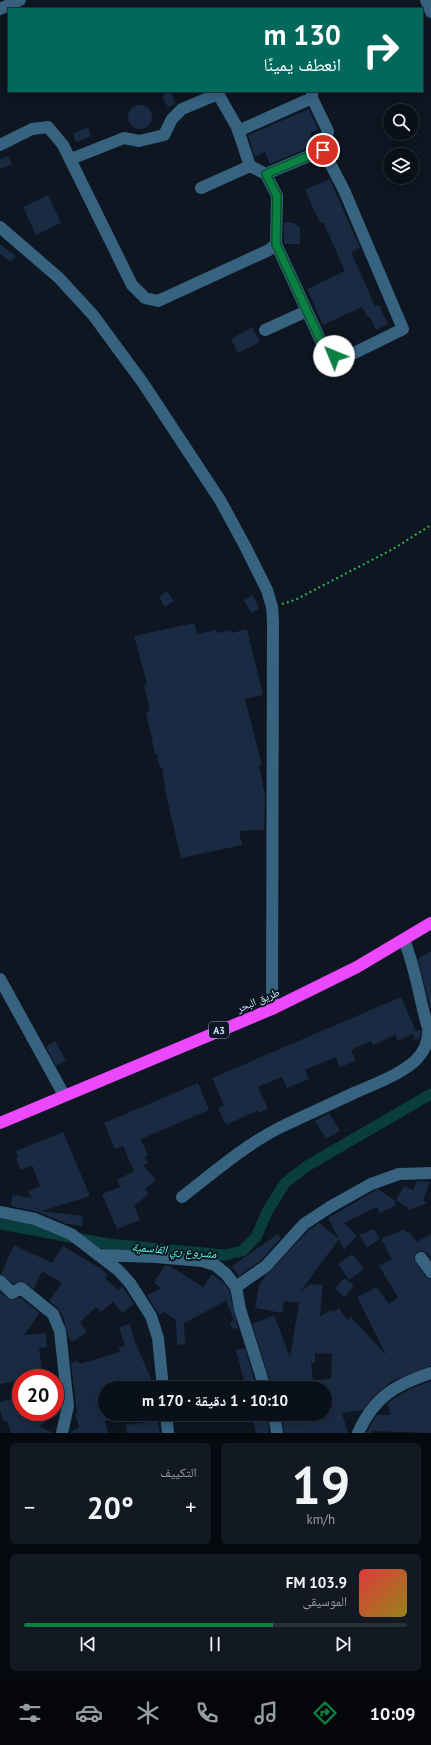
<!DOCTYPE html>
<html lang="ar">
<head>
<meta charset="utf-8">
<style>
	body { margin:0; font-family:"PT Sans","Noto Naskh Arabic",sans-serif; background:#131922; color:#f1f3f6; direction:rtl; height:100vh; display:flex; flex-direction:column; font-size:15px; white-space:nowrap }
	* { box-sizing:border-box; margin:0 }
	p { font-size:13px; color:#999da2 }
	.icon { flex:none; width:22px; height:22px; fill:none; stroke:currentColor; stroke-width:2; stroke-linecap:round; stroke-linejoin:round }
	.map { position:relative; height:1433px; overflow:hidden; direction:ltr }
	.side { display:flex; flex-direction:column; gap:10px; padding:10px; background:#06090e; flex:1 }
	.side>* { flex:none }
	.top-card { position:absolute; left:8px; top:8px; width:415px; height:84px; border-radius:0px; box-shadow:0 2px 10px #0003,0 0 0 1px #2a3038; direction:rtl; background:#00695c; color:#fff; overflow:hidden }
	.tools { position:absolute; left:383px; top:104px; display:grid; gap:8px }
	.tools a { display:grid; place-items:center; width:36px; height:36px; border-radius:50%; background:#0a1019; box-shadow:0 2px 10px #0003,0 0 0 1px #2a3038; font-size:20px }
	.speed { position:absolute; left:12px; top:1369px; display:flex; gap:8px; font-size:20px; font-weight:700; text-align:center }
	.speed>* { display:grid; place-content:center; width:52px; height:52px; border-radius:50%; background:#0a1019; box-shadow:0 2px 10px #0003,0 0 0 1px #2a3038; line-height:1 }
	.speed .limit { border:6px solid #d22; background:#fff; color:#111 }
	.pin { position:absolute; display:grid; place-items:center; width:34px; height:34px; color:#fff; margin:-17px; border:2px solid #fff; border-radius:50%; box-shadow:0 1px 4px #0007 }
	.me { position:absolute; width:44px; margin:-22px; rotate:315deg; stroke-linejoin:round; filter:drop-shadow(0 0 3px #0008) }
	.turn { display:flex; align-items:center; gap:14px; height:84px; padding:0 16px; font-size:18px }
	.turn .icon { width:52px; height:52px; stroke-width:2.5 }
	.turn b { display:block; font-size:28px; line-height:34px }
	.big { font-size:30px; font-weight:800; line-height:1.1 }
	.side .tile { flex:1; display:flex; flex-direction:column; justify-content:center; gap:6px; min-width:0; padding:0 14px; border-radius:6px; background:#131922 }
	.side .dial { align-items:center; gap:0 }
	.dial b { font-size:52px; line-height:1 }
	.song { display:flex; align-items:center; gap:12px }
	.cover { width:48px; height:48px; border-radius:6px; background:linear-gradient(135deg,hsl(0 70% 55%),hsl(50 70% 35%)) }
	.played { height:4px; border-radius:2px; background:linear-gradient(90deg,#0b8043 65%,#2a3038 65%) }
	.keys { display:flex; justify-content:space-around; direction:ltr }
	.heat { display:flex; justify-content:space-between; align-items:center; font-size:22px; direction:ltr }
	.side .tiles { flex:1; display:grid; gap:10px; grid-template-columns:1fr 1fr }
	.tile:last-child { grid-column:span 2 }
	.trip { position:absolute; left:98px; top:1381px; width:234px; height:40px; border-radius:20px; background:#0a1019; box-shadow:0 2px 10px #0003,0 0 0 1px #2a3038; font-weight:800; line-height:40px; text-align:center; direction:rtl }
	.menu { display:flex; height:64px; justify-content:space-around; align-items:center; background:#04060a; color:#999da2 }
	.menu .icon { width:28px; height:28px }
	.menu .active { color:#0b8043 }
	.menu b { font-size:18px; color:#f1f3f6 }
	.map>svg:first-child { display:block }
</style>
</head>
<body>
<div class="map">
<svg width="431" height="1433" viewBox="0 0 431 1433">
	<rect width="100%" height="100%" fill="#0d1621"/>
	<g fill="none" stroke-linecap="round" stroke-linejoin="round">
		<path stroke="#093d3e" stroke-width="11" d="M0 1224 108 1244 225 1255 242 1251 256 1237 268 1210 285 1183 307 1166 431 1094"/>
	</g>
	<path fill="#192a42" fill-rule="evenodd" d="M170 91 176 103 168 107 162 96Z
		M128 117a12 12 0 1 1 24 0a12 12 0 1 1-24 0Z
		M309 109 318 129 310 133 315 145 270 164 265 152 255 157 248 135Z
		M88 127 91 136 76 142 73 134Z
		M8 156 12 164 0 169V159Z
		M330 179 360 248 351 252 375 306 379 305 388 324 376 330 370 317 368 318 362 307 323 325 307 289 345 271 323 222 320 223 305 190Z
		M48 195 61 223 36 235 23 207Z
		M286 222 294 223 300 228V244H284V223Z
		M0 244 16 256 11 262 0 254Z
		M252 327 260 342 238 353 231 339Z
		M167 591 174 601 165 607 159 597Z
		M253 595 259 609 251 613 244 600Z
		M194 623 197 634 216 630 217 633 231 630 232 633 247 629 263 695 245 699 262 765H259L265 796 264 830 239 831 242 845 181 858 167 799 162 768H160L157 754H155L146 712 150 711 144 685 147 684 134 636Z
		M431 951V1010L418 959Z
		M401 997 416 1031 421 1030 420 1039 414 1040 413 1034 398 1041 395 1035 373 1045 371 1041 351 1050 356 1061 340 1067 336 1057 305 1070 309 1079 287 1088 282 1077 258 1087 268 1109 259 1113 258 1110 226 1125 218 1108 224 1105 212 1078Z
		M55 1041 66 1060 56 1066 46 1047Z
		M198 1083 209 1110 141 1139 148 1156 145 1157 148 1163 143 1165 156 1180 145 1189 149 1194 134 1206 140 1220 117 1229 102 1194 120 1187 117 1180 134 1171 123 1146 115 1149 104 1123Z
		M329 1113 340 1131 326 1139 315 1121Z
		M63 1132 90 1196 42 1211 83 1216 82 1226 67 1224 38 1212 11 1206 12 1195 32 1198 28 1191 40 1186 32 1165 21 1170 16 1159 18 1158 16 1151Z
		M417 1181 430 1182 423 1200 427 1203 410 1210 396 1200 404 1186 413 1190Z
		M378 1189 394 1200 396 1205 380 1213 377 1207 344 1223 357 1236 344 1249 328 1218Z
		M319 1223 339 1239 300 1292 311 1284 323 1285 320 1316 332 1310 333 1312 339 1308 347 1320 351 1317 386 1355 357 1297 377 1287 389 1304 398 1297 379 1266 392 1259 381 1239 405 1229 407 1233 410 1232 416 1242 431 1234V1259L427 1253 421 1251 416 1252 414 1258 425 1276 431 1279V1366L392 1381 374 1396 363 1410 342 1413 348 1433H284L282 1414H308L309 1419H325V1388H272L252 1324 274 1315 290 1357 299 1303 284 1301 282 1313 255 1308 259 1285 266 1275 309 1230ZM315 1353 332 1354 331 1379 313 1380 311 1363H315Z
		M374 1229 380 1239 367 1248 359 1235Z
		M278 1234 281 1238 261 1260 239 1276 232 1266Z
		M14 1245 52 1263 63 1246 100 1268 108 1275 105 1278 118 1290 122 1286 134 1304 122 1313 113 1302 101 1312 96 1307 80 1322 87 1332 72 1342 68 1336 63 1317 58 1308 49 1301 62 1283 42 1271 34 1289 22 1281 13 1284 1 1274Z
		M352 1254 364 1269 349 1280 338 1264Z
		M165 1265 170 1266 203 1287 212 1274 223 1282 229 1290 239 1332 237 1328 233 1329 230 1322 234 1320 226 1301 184 1323 185 1344 177 1345 176 1320 164 1312 159 1315 147 1295 162 1288 154 1283Z
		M344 1278 354 1285 345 1297 335 1289Z
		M0 1292 10 1300 20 1297 40 1313 24 1335 46 1333 47 1347 39 1348 43 1378H21V1380L0 1384Z
		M130 1324 135 1342 148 1372H149L154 1388H105V1414H122V1416L105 1421 108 1433H70L79 1427 75 1412 77 1414 71 1363 78 1361 79 1364 120 1352 118 1348 125 1346 119 1327Z
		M245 1348 257 1388H246L236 1350Z
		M431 1381V1433L372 1431 371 1433H366L377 1415H391L387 1404 392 1400 410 1389Z
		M55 1385 59 1390 60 1406 59 1413 55 1418V1416L39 1426 53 1433H11L7 1421 4 1422 0 1410V1402L21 1396V1412H55Z
		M251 1414H267L269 1433H256Z
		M158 1421 160 1433H127L126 1425Z"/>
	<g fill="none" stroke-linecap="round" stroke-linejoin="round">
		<path stroke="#2cb357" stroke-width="2" stroke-dasharray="2 3" stroke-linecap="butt" d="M282 604 295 600 393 549 431 525"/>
		<path stroke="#376280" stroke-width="12" d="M426 0 431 12
			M0 9 20 0
			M312 98 328 131 323 150
			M238 131 312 98V91
			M0 145 32 129 48 127 63 145 132 285 145 298 158 301 269 250 276 244 277 196 266 174 250 166 201 188
			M71 159 124 138 139 141 164 135 172 119 182 109 218 94 237 127 250 166
			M266 174 323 150 344 190 403 329 346 357 334 356 325 350 307 311
			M0 227 59 278 93 315 143 383 220 500 245 546 267 590 272 607 273 621 272 1009
			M265 330 307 311 276 244
			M0 979 64 1095
			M182 1197C214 1172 245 1145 281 1127 306 1115 331 1104 356 1092 375 1084 399 1075 415 1061 424 1052 429 1040 428 1028 419 998 416 969 404 940
			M0 1212 35 1219 71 1234 118 1270 130 1283 151 1316 158 1338 163 1388
			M98 1255 156 1257 202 1261 215 1265 226 1274 236 1287 240 1309 265 1388
			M421 1258 431 1272
			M0 1281 12 1293 21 1288 53 1314 60 1331 68 1406 62 1433
			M236 1287 266 1266 304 1224 330 1207 371 1184 399 1174 431 1173
			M166 1414 168 1433
			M274 1414 277 1433
			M358 1433C374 1397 395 1385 431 1373"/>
		<path stroke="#ec48ff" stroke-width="12" d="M0 1123 272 1009 357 967 431 923"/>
	</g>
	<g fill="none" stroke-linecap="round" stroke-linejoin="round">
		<g stroke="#07532c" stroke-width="10">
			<path id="route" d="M323 150 266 174 277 196 276 244 325 350 334 356"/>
		</g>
		<use href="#route" stroke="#0b8043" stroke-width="7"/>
	</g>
	<g text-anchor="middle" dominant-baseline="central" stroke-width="4" stroke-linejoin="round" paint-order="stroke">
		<rect fill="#0d1621" stroke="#93a8bc" stroke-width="1" x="209" y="1022" width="20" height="16" rx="3"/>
		<g font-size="10" font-weight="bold" fill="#cde6ff">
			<text x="219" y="1030">A3</text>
		</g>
		<g font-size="11" fill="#cde6ff" stroke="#0d1621">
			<text transform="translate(258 1000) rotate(-23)">طريق البحر</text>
		</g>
		<g font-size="12" font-style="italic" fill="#5bffe4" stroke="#0d1621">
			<text transform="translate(174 1250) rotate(5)">مشروع ري القاسمية</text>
		</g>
	</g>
</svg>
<div class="tools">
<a><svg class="icon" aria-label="search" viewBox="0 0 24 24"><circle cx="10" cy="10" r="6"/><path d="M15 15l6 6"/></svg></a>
<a><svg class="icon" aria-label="layers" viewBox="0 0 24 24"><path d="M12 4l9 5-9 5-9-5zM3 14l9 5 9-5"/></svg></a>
</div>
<div class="speed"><div class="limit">20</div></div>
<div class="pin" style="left:323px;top:150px;background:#d93025"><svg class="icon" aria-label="arrive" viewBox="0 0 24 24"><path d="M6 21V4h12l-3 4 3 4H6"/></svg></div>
<svg class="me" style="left:334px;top:356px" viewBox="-20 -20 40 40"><circle r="19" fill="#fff"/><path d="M0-13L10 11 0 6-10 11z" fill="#0b8043"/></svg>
<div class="trip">10:10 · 1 دقيقة · 170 m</div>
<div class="top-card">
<div class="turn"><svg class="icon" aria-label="right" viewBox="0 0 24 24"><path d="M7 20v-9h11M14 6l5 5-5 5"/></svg><div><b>130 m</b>انعطف يمينًا</div></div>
</div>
</div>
<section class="side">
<div class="tiles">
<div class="tile dial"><b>19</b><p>km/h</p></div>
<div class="tile"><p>التكييف</p>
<div class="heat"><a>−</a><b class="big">20°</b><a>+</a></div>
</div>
<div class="tile">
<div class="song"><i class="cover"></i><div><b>103.9 FM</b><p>الموسيقى</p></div></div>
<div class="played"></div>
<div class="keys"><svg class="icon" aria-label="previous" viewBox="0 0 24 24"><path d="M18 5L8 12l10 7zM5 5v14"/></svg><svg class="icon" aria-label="pause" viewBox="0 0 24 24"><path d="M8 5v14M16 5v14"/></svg><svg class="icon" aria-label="next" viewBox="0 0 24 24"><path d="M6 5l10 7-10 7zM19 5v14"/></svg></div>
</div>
</div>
</section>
<nav class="menu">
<b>10:09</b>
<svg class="icon active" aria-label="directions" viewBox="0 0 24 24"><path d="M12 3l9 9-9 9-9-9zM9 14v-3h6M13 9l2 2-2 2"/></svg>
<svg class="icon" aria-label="music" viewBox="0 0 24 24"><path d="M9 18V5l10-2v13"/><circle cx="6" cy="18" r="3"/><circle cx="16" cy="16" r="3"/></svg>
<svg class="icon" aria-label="phone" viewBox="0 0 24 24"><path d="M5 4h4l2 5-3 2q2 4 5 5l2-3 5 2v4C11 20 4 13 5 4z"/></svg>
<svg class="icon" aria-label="climate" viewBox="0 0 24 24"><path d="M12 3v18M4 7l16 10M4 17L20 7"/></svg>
<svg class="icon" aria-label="car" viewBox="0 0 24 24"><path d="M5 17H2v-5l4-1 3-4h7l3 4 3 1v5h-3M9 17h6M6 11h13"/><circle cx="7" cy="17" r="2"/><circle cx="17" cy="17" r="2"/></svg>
<svg class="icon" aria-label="filters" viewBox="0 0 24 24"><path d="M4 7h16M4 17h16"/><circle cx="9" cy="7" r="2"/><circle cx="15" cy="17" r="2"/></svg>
</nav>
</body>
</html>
